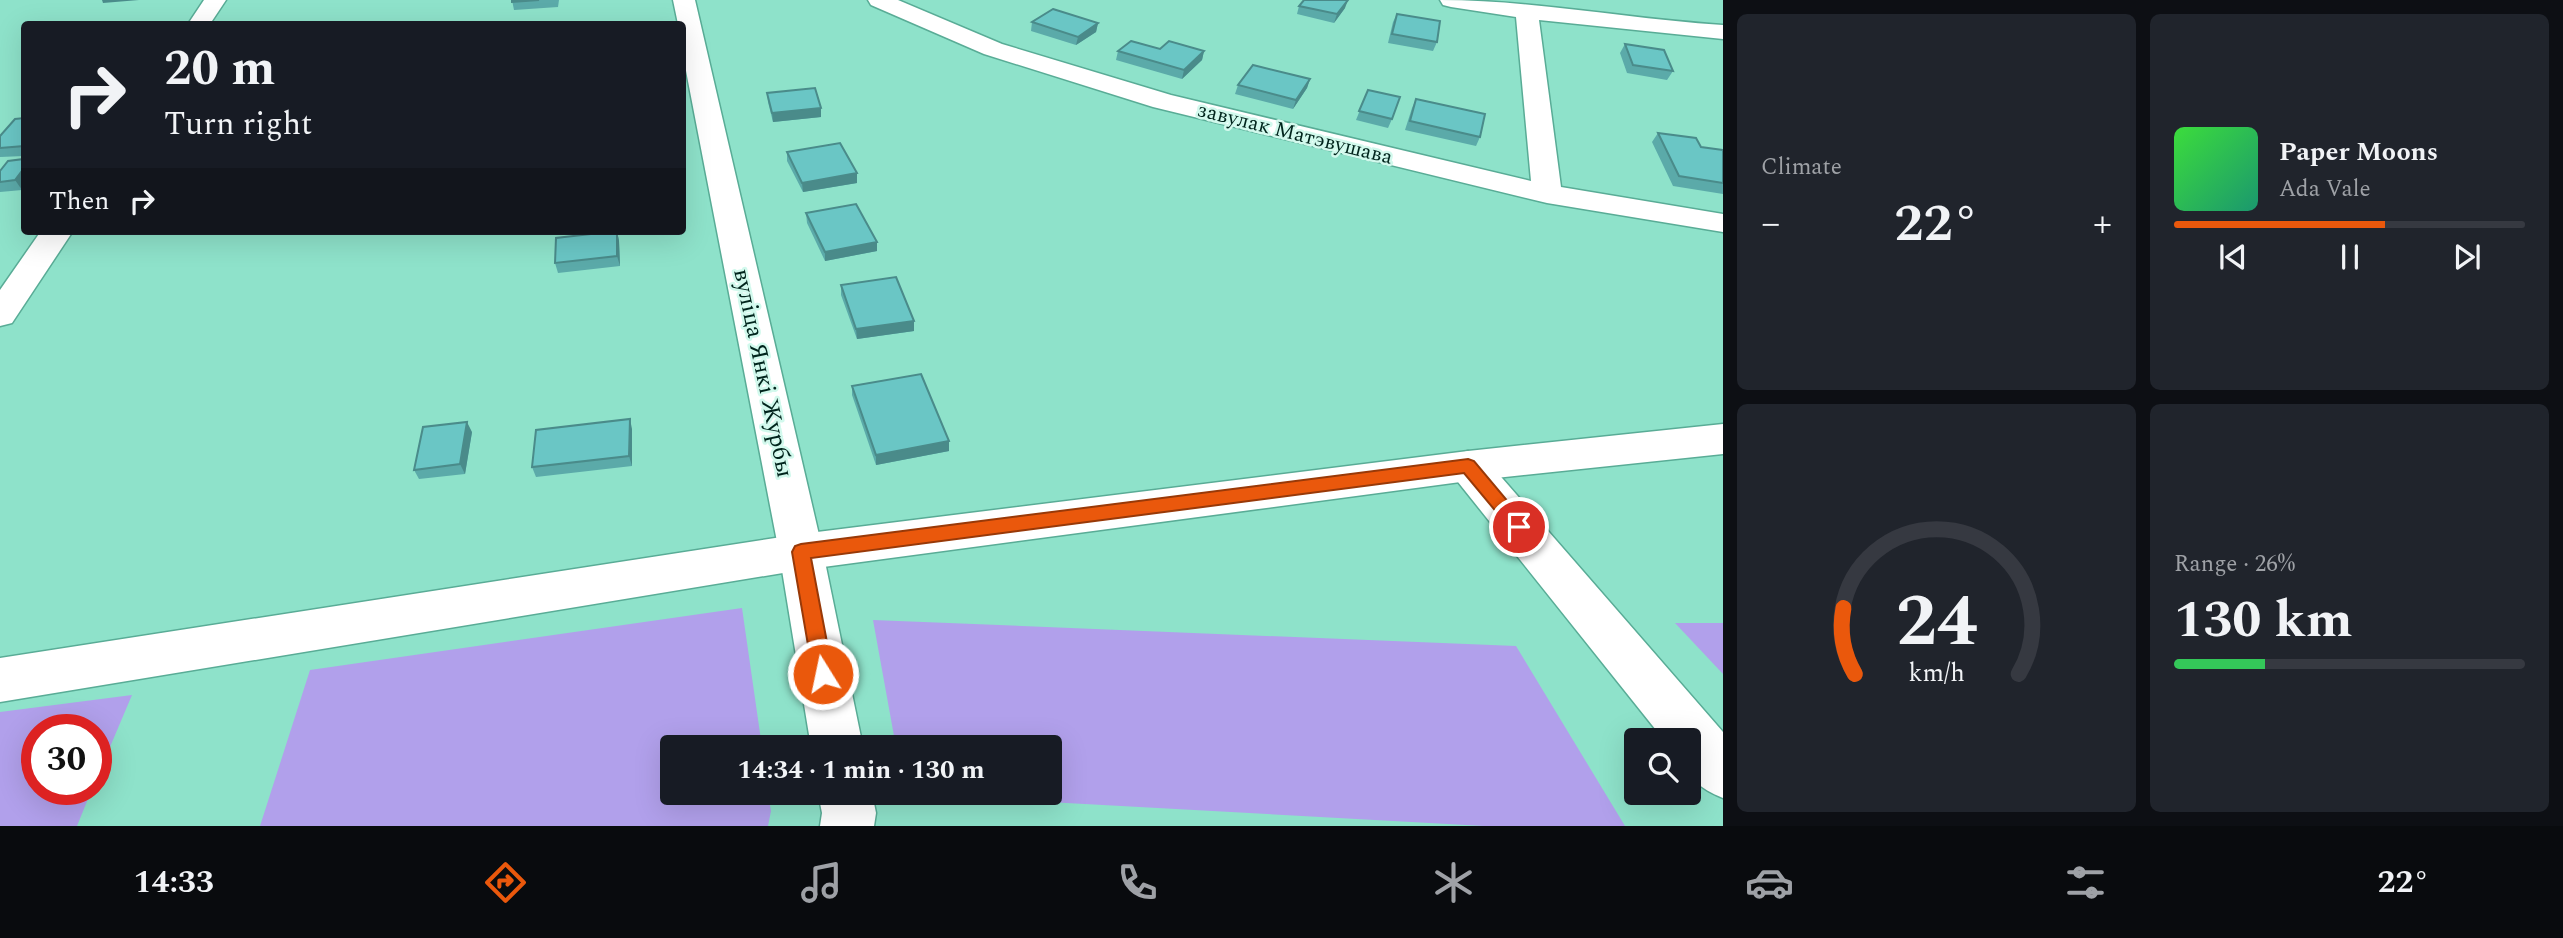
<!DOCTYPE html>
<html lang="en">
<head>
<meta charset="utf-8">
<style>
	body { margin:0; font-family:Spectral,serif; background:#20242c; color:#f1f3f6; height:100vh; display:flex; flex-direction:column; font-size:26px; white-space:nowrap }
	* { box-sizing:border-box; margin:0 }
	p { font-size:23px; color:#9ea1a6 }
	.icon { flex:none; width:38px; height:38px; fill:none; stroke:currentColor; stroke-width:2; stroke-linecap:round; stroke-linejoin:round }
	.map { position:relative; flex:1; overflow:hidden }
	.drawer { display:flex; flex-direction:column; gap:14px; padding:14px; background:#0d0f14; width:840px }
	.drawer>* { flex:none }
	.guide { position:absolute; left:21px; top:21px; width:665px; height:214px; border-radius:7px; box-shadow:0 7px 28px #0002; background:#171b24; color:#f1f3f6; overflow:hidden }
	.tools { position:absolute; left:1624px; top:728px; display:grid; gap:14px }
	.tools a { display:grid; place-items:center; width:77px; height:77px; border-radius:7px; background:#171b24; box-shadow:0 7px 28px #0002; font-size:35px }
	.speed { position:absolute; left:21px; top:714px; display:flex; gap:14px; font-size:35px; font-weight:700; text-align:center }
	.speed>* { display:grid; place-content:center; width:91px; height:91px; border-radius:50%; background:#171b24; box-shadow:0 7px 28px #0002; line-height:1 }
	.speed .limit { border:10px solid #d22; background:#fff; color:#111 }
	.pin { position:absolute; display:grid; place-items:center; width:60px; height:60px; color:#fff; margin:-30px; border:4px solid #fff; border-radius:50%; box-shadow:0 2px 7px #0007 }
	.me { position:absolute; width:77px; margin:-38px; rotate:350deg; stroke-linejoin:round; filter:drop-shadow(0 0 5px #0008) }
	.turn { display:flex; align-items:center; gap:24px; height:147px; padding:0 28px; font-size:32px }
	.turn .icon { width:91px; height:91px; stroke-width:2.5 }
	.turn b { display:block; font-size:49px; line-height:60px }
	.then { display:flex; align-items:center; height:66px; padding:0 28px; background:#0003; gap:14px; font-size:26px }
	.big { font-size:52px; font-weight:700; line-height:1.1 }
	.drawer .tile { flex:1; display:flex; flex-direction:column; justify-content:center; gap:10px; min-width:0; padding:0 24px; border-radius:10px; background:#20242c }
	.drawer .dial { align-items:center; gap:0 }
	.dial svg { height:182px; overflow:visible; fill:none; stroke:#363941; stroke-width:7; stroke-linecap:round; text-anchor:middle }
	.dial text { fill:#f1f3f6; stroke:none }
	.song { display:flex; align-items:center; gap:21px }
	.cover { width:84px; height:84px; border-radius:10px; background:linear-gradient(135deg,hsl(120 70% 55%),hsl(160 70% 35%)) }
	.played { height:7px; border-radius:4px; background:linear-gradient(90deg,#ea580c 60%,#363941 60%) }
	.keys { display:flex; justify-content:space-around; direction:ltr }
	.heat { display:flex; justify-content:space-between; align-items:center; font-size:38px; direction:ltr }
	.charge { height:10px; border-radius:5px; background:linear-gradient(90deg,#34c759 26%,#363941 0) }
	.drawer .tiles { flex:1; display:grid; gap:14px; grid-template-columns:repeat(2,1fr) }
	.trip { position:absolute; left:660px; top:735px; width:402px; height:70px; border-radius:7px; background:#171b24; box-shadow:0 7px 28px #0002; font-weight:700; line-height:70px; text-align:center }
	.tab-bar { display:flex; height:112px; justify-content:space-around; align-items:center; background:#090b0e; color:#9ea1a6 }
	.tab-bar .icon { width:49px; height:49px }
	.tab-bar .on { color:#ea580c }
	.tab-bar b { font-size:32px; color:#f1f3f6 }
	main { display:flex; flex:1; min-height:0 }
	.map>svg:first-child { display:block }
</style>
</head>
<body>
<main>
<div class="map">
<svg width="1723" height="826" viewBox="0 0 1723 826">
	<rect width="100%" height="100%" fill="#8ee2ca"/>
	<path fill="#b1a0eb" d="M742 608 762 747H672V793H768L771 811 768 826H260L310 670Z
		M873 620 1516 646 1625 826H1484L904 794 1050 793V747H896Z
		M1675 623H1723V674Z
		M132 695 96 780V730H37V789H92L77 826H0V712Z"/>
	<g fill="none" stroke-linecap="round" stroke-linejoin="round">
		<g stroke="#59ac96" stroke-width="3">
			<path id="minor" d="M204 0H226L210 24H188Z
				M673 0H695L823 552 863 747H811L779 552 682 50V24H678Z
				M868 0H898L1002 44 1171 95 1531 181 1516 17 1451 7 1443 5 1440 0C1534 0 1628 19 1723 25V39L1539 20 1561 187 1723 214V232L1547 203 1153 107 984 54 871 5Z
				M41 231H73L12 323 0 326V290Z
				M1468 451 1482 455 1723 732V798C1689 784 1689 774 1689 740H1664L1454 477 1448 466 1454 455Z
				M818 793H872L876 813 874 826H820L822 813Z"/>
		</g>
		<g stroke="#59ac96" stroke-width="3">
			<path id="secondary" d="M1723 424V454L1468 481 801 570 0 702V658L801 534 1468 451Z"/>
		</g>
		<use href="#minor" fill="#fff" fill-rule="evenodd"/>
		<use href="#secondary" fill="#fff" fill-rule="evenodd"/>
	</g>
	<path fill="#5baaa9" d="M512 0H559L558 7 514 10Z
		M1299 6 1345 8 1334 23 1297 14Z
		M1397 14 1437 42 1433 51 1388 43 1393 22Z
		M1032 22 1098 23 1096 32 1076 45 1031 31Z
		M1625 44 1673 71 1667 80 1627 73 1620 53Z
		M1118 51H1204L1202 60 1182 79 1116 60Z
		M1310 79 1307 88 1293 109 1235 94 1238 85Z
		M1368 90 1392 119 1388 128 1356 120Z
		M767 93 821 117 773 122 768 102Z
		M1416 99 1480 137 1476 146 1405 130 1412 108Z
		M24 118V156L0 157V136Z
		M1658 133 1701 147 1723 150V194L1673 186 1652 142Z
		M787 152 857 173V183L803 192 787 161Z
		M8 161 22 190 0 192V171Z
		M806 213 877 251 825 261 807 223Z
		M617 231 619 241 620 266 558 273 555 263Z
		M841 285 914 331 857 339 841 295Z
		M852 386 949 441V451L876 465 852 395Z
		M632 429V466L536 477 532 467Z
		M472 432 465 474 419 479 414 470Z"/>
	<path fill="#4a8b8a" d="M102 0H139L103 3Z
		M1348 0 1345 8 1334 23 1337 14Z
		M1098 23 1096 32 1076 45 1078 37Z
		M1204 51 1202 60 1182 79 1184 70Z
		M1310 79 1307 88 1293 109 1296 100Z
		M821 108V117L773 122 772 113Z
		M24 168V186L22 190 15 180Z
		M857 173V183L803 192 802 183Z
		M617 231 619 241 620 266 617 256Z
		M877 242V251L825 261V252Z
		M914 321V331L857 339 856 329Z
		M630 419 632 429V466L629 456Z
		M467 422 472 432 465 474 460 464Z
		M949 441V451L876 465V455Z"/>
	<path fill="#6ac6c5" stroke="#4a8b8a" stroke-width="2" d="M512 0H539L512 2Z
		M1304 0H1348L1337 14 1299 6Z
		M1053 9 1098 23 1078 37 1032 22Z
		M1397 14 1440 21 1437 42 1392 34Z
		M1131 41 1160 49 1169 41 1204 51 1184 70 1118 51Z
		M1625 44 1664 50 1673 71 1633 65Z
		M1253 65 1310 79 1296 100 1238 85Z
		M815 88 821 108 772 113 767 93Z
		M1368 90 1400 97 1392 119 1359 111Z
		M1416 99 1485 114 1480 137 1410 121Z
		M24 118V146L0 148V136L15 119Z
		M1658 133 1696 138 1701 147 1723 150V183L1679 176Z
		M840 143 857 173 802 183 787 152Z
		M24 159V168L15 180 0 182V171L8 161Z
		M856 204 877 242 825 252 806 213Z
		M617 231V256L555 263 556 238Z
		M896 277 914 321 856 329 841 285Z
		M921 374 949 441 876 455 852 386Z
		M630 419 629 456 532 467 536 430Z
		M467 422 460 464 414 470 423 427Z"/>
	<path fill="#ea580c" stroke="#983908" stroke-width="2" d="M1468 459 1474 461 1525 522 1528 527 1525 532H1513L1464 473 811 558 833 674 831 680 823 683 816 680 813 674 792 552 795 546 801 544Z"/>
	<g text-anchor="middle" dominant-baseline="central" stroke-width="5" stroke-linejoin="round" paint-order="stroke">
		<g font-size="21" fill="#00241c" stroke="#d2f9ed">
			<text transform="translate(1295 134) rotate(14)">завулак Матэвушава</text>
		</g>
		<g font-size="24" fill="#00241c" stroke="#d2f9ed">
			<text transform="translate(763 373) rotate(78)">вуліца Янкі Журбы</text>
		</g>
	</g>
</svg>
<div class="tools">
<a><svg class="icon" aria-label="search" viewBox="0 0 24 24"><circle cx="10" cy="10" r="6"/><path d="M15 15l6 6"/></svg></a>
</div>
<div class="speed"><div class="limit">30</div></div>
<div class="pin" style="left:1519px;top:527px;background:#d93025"><svg class="icon" aria-label="arrive" viewBox="0 0 24 24"><path d="M6 21V4h12l-3 4 3 4H6"/></svg></div>
<svg class="me" style="left:823px;top:674px" viewBox="-20 -20 40 40"><circle r="17" fill="#ea580c" stroke="#fff" stroke-width="3"/><path d="M0-11L8 9 0 5-8 9z" fill="#fff"/></svg>
<div class="trip">14:34 · 1 min · 130 m</div>
<div class="guide">
<div class="turn"><svg class="icon" aria-label="right" viewBox="0 0 24 24"><path d="M7 20v-9h11M14 6l5 5-5 5"/></svg><div><b>20 m</b>Turn right</div></div>
<div class="then">Then<svg class="icon" aria-label="right" viewBox="0 0 24 24"><path d="M7 20v-9h11M14 6l5 5-5 5"/></svg></div>
</div>
</div>
<section class="drawer">
<div class="tiles">
<div class="tile"><p>Climate</p>
<div class="heat"><a>−</a><b class="big">22°</b><a>+</a></div>
</div>
<div class="tile">
<div class="song"><i class="cover"></i><div><b>Paper Moons</b><p>Ada Vale</p></div></div>
<div class="played"></div>
<div class="keys"><svg class="icon" aria-label="previous" viewBox="0 0 24 24"><path d="M18 5L8 12l10 7zM5 5v14"/></svg><svg class="icon" aria-label="pause" viewBox="0 0 24 24"><path d="M8 5v14M16 5v14"/></svg><svg class="icon" aria-label="next" viewBox="0 0 24 24"><path d="M6 5l10 7-10 7zM19 5v14"/></svg></div>
</div>
<div class="tile dial"><svg viewBox="0 0 100 80">
<path d="M14 69A42 42 0 1 1 86 69"/>
<path d="M14 69A42 42 0 0 1 9 40" stroke="#ea580c"/>
<text x="50" y="56" font-size="32" font-weight="700">24</text>
<text x="50" y="72" font-size="11">km/h</text>
</svg></div>
<div class="tile"><p>Range · 26%</p><b class="big">130 km</b><div class="charge"></div></div>
</div>
</section>
</main>
<nav class="tab-bar">
<b>14:33</b>
<svg class="icon on" aria-label="directions" viewBox="0 0 24 24"><path d="M12 3l9 9-9 9-9-9zM9 14v-3h6M13 9l2 2-2 2"/></svg>
<svg class="icon" aria-label="music" viewBox="0 0 24 24"><path d="M9 18V5l10-2v13"/><circle cx="6" cy="18" r="3"/><circle cx="16" cy="16" r="3"/></svg>
<svg class="icon" aria-label="phone" viewBox="0 0 24 24"><path d="M5 4h4l2 5-3 2q2 4 5 5l2-3 5 2v4C11 20 4 13 5 4z"/></svg>
<svg class="icon" aria-label="climate" viewBox="0 0 24 24"><path d="M12 3v18M4 7l16 10M4 17L20 7"/></svg>
<svg class="icon" aria-label="car" viewBox="0 0 24 24"><path d="M5 17H2v-5l4-1 3-4h7l3 4 3 1v5h-3M9 17h6M6 11h13"/><circle cx="7" cy="17" r="2"/><circle cx="17" cy="17" r="2"/></svg>
<svg class="icon" aria-label="filters" viewBox="0 0 24 24"><path d="M4 7h16M4 17h16"/><circle cx="9" cy="7" r="2"/><circle cx="15" cy="17" r="2"/></svg>
<b>22°</b>
</nav>
</body>
</html>
